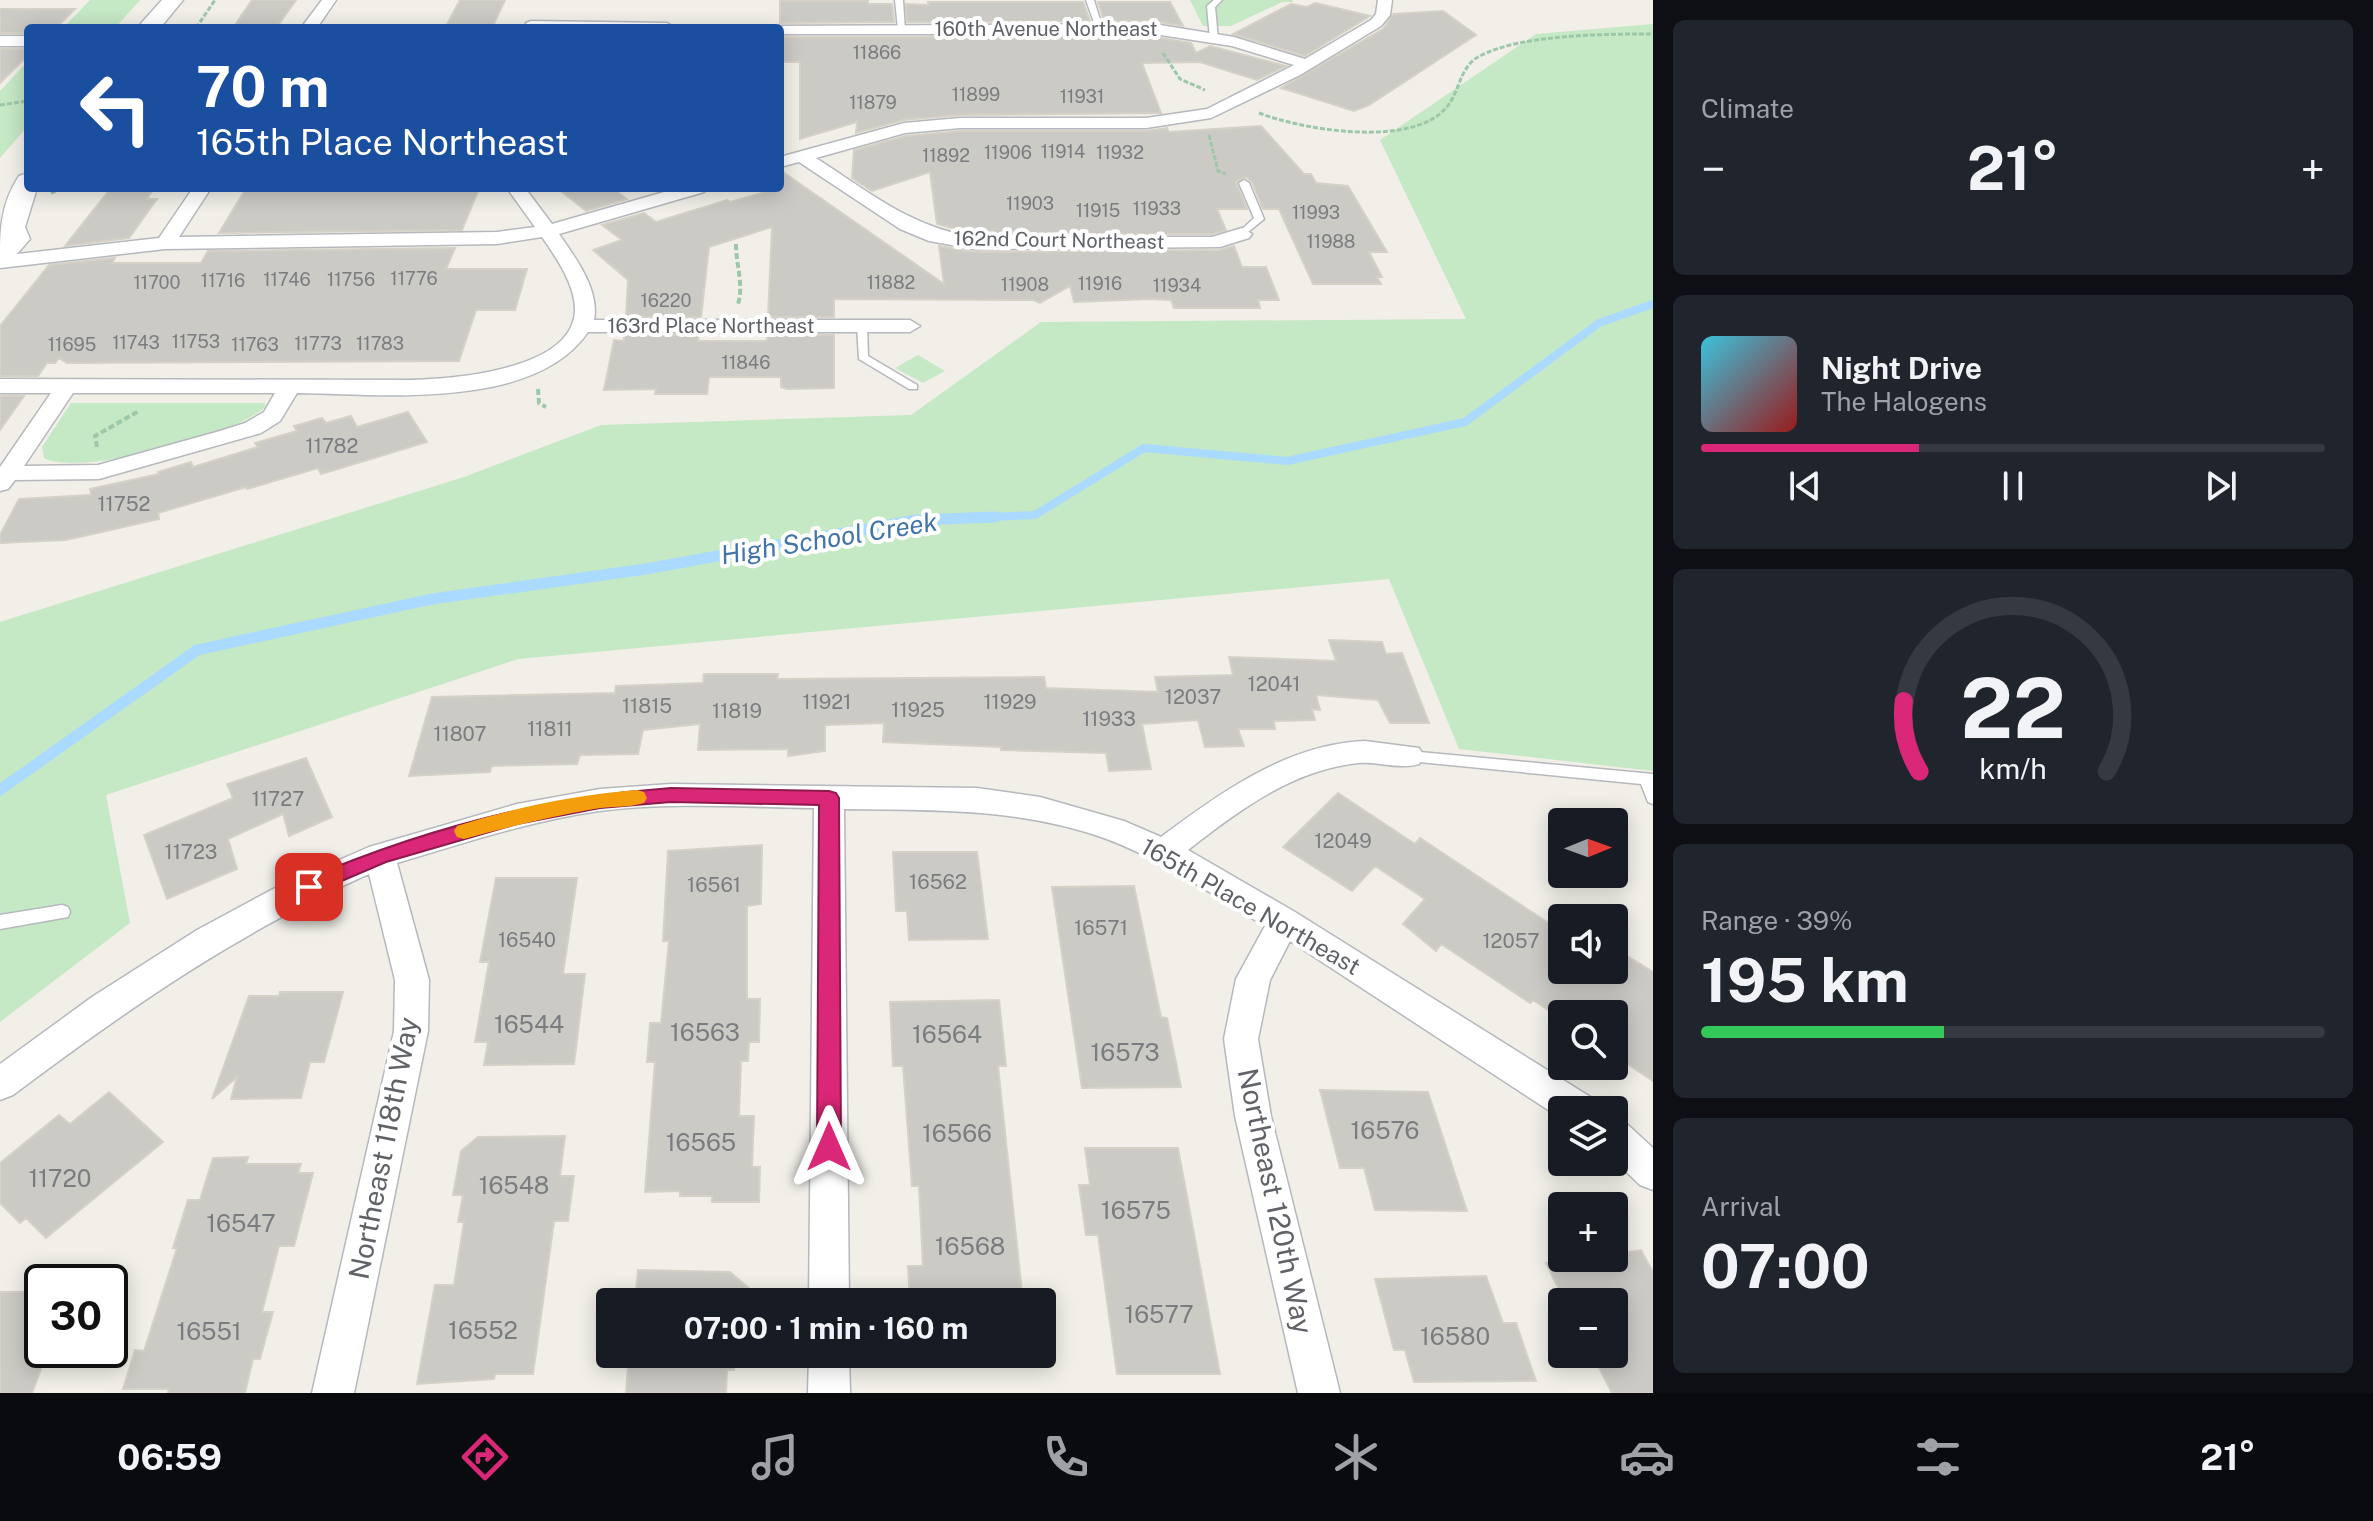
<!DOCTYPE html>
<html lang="en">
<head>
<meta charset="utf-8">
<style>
	body { margin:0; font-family:"Public Sans",sans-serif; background:#20242c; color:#f1f3f6; height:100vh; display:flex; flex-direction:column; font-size:30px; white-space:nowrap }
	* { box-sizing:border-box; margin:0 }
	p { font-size:26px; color:#9ea1a6 }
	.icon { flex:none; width:44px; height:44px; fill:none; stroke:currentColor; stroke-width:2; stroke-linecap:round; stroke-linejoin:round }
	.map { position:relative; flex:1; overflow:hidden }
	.side { display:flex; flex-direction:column; gap:20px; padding:20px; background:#0d0f14; width:720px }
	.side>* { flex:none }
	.top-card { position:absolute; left:24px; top:24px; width:760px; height:168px; border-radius:8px; box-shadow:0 4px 20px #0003; background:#1a4fa0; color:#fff; overflow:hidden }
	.needle { width:52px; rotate:89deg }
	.tools { position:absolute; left:1548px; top:808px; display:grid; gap:16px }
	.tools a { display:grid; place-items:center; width:80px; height:80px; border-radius:8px; background:#171b24; box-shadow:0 4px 20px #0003; font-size:40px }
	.speed { position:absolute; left:24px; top:1264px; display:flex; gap:16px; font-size:40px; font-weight:700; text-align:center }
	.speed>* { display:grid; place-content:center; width:104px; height:104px; border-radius:50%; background:#171b24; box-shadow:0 4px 20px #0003; line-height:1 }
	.speed .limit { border:4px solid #111; border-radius:12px; background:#fff; color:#111 }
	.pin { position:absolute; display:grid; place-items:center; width:68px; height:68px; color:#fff; margin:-34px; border-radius:16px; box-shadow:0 4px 12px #0006 }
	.me { position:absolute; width:88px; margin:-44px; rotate:0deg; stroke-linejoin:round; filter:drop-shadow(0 0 6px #0008) }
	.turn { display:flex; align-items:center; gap:28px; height:168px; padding:0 40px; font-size:36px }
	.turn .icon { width:104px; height:104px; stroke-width:2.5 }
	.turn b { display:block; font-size:56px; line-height:68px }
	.big { font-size:60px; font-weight:700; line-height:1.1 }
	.side .card { flex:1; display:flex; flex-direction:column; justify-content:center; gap:12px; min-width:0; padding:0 28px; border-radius:12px; background:#20242c }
	.side .dial { align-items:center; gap:0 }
	.dial svg { height:208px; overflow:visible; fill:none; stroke:#363941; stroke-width:7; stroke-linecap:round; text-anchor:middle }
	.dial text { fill:#f1f3f6; stroke:none }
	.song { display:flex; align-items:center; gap:24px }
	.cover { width:96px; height:96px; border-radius:12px; background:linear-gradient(135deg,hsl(190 70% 55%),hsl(0 70% 35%)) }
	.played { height:8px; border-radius:4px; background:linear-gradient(90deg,#db2777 35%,#363941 35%) }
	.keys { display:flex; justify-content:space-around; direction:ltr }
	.heat { display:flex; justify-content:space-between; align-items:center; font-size:44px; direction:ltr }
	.charge { height:12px; border-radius:6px; background:linear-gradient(90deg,#34c759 39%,#363941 0) }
	.trip { position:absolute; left:596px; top:1288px; width:460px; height:80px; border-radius:8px; background:#171b24; box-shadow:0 4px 20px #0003; font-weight:700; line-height:80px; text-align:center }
	.menu { display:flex; height:128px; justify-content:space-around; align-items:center; background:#090b0e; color:#9ea1a6 }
	.menu .icon { width:56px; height:56px }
	.menu .on { color:#db2777 }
	.menu b { font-size:36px; color:#f1f3f6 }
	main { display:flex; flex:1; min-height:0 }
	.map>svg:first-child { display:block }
</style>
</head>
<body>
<main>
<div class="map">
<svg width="1653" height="1393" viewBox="0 0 1653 1393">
	<rect width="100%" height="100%" fill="#f1efe8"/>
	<path fill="#c5e8c5" d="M90 0H140L115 28H63Z
		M1190 0H1292L1293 2H1282L1231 26H1203Z
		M1653 24V771L1459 749 1389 579 518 659 106 795 130 923 0 1022V622L464 477 601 425 911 415 1041 322 1466 319 1380 140 1536 34Z
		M28 61V126L0 158V91Z
		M918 355 945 371 923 383 895 368Z
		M71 403H265V407C235 435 81 477 44 458L42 447Z"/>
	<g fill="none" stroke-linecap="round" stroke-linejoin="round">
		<path stroke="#aadaff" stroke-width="8" d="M947 519 1035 515 1144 448 1287 461 1465 422 1599 323 1653 304"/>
		<path stroke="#aadaff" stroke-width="11" d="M0 790 197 650 432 599 646 569 916 520 995 517"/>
	</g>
	<path fill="#cccac5" stroke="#d6d1c6" stroke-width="2" d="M252 0H296L277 27 233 28Z
		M460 0H505L492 28H445Z
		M780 1H868V4H892L894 22 780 23Z
		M928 2H1083L1090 21 907 22 906 4 929 5Z
		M1098 2H1170L1183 26 1154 21H1104Z
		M1315 3 1370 16 1305 56 1233 34 1291 4 1307 7Z
		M0 9H75L56 28H28V33H0Z
		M1443 11 1476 35 1369 105 1354 111 1281 88 1383 29 1393 14Z
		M780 37H1154L1191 43 1196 53 1210 46 1286 66 1257 80 1200 62 1142 63 1161 113 960 115 903 120 856 133 857 122 800 139V62H780Z
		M0 49H28V55L0 83Z
		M1261 126 1304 174H1311L1316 183 1348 186 1387 252H1369L1382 277H1377L1381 284H1313L1279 209H1263L1252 182 1246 177 1236 182 1247 209H1217L1226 230 1212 234H974L937 224 930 172 872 191 852 178 854 150 906 136 960 131H1146L1167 128 1169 132Z
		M780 170 944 284 939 246 974 252 1220 250 1234 246 1242 267H1266L1279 300H1258L1260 308H1174L1171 300 1150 299 1074 302 1070 286 1040 303 1033 300 834 299V317H768L772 227 709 247 701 317H626L628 280 593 250 622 240 602 225 644 213 656 222 727 200 730 202 780 188Z
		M111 188H154L147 199H157L129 238 65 246Z
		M345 188 478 191 462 230 219 233 245 190Z
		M557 188H612L627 199 586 211Z
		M455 248 446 269H527L515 310H476L459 361 67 363 59 358 55 363H47L38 376H0V326L49 265 115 258 112 263H201L208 251Z
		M624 335H699L698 341H767V335H834V388L787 389 781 387V377H709L707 394H655L656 389 604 390 614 340 624 341Z
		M0 396H24L0 430Z
		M408 412 427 442 321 474 318 468 247 489 246 487 158 513 159 519 66 540 0 543V535L19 499 91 495 90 489 159 474 158 472 191 462 193 467 258 447 255 443 297 431 294 426 322 418 326 423 351 416 357 427Z
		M1329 640 1382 642 1386 654 1402 653 1429 723H1390L1378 700 1316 695 1320 710 1312 709 1315 720 1274 721 1275 729H1238L1244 746 1205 747 1198 720 1142 724 1151 769 1109 771 1106 753 1001 750V747L883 742 884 723 825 725V751L788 756V749L698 750 700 724 643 730 638 754 580 755 577 764 492 766 490 772 409 776 432 697 615 693 616 686 703 683 704 674H778L777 679 1044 677 1046 688 1158 692 1155 677 1233 675 1229 657 1336 661Z
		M306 758 332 817 289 836 283 814 228 839 237 869 167 899 144 835 233 798 227 784Z
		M1338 793 1415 844 1420 838 1562 932V970H1614V948L1653 972V1081L1614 1055V1014H1562V1019L1533 1000 1530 1003 1441 944 1436 951 1403 924 1425 899 1375 866 1352 891 1283 847Z
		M762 845 761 904 747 906V999H760L759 1042H749L748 1061H741L739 1116H754L752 1167H760L759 1202H712V1196H680V1191L645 1192 655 1062H647L650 1023H661L669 941H663L668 851Z
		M893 852H977L988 939 909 940 907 911H896Z
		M496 878H577L563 974H585L574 1064 484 1065 488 1042H475L489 962H480Z
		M1134 886 1161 1017 1167 1018 1181 1087 1082 1088 1052 887Z
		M280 992H343L324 1062H310L301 1098 231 1099 237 1077 212 1099 249 996H279Z
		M999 1000 1006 1066H998L1023 1302H910L908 1266H923L919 1186H912L903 1066H893L890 1002Z
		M1320 1090 1428 1092 1467 1211 1375 1210 1364 1168H1340Z
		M109 1092 163 1142 46 1238 26 1218 20 1223 0 1203V1163L59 1115 70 1124Z
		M565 1136 560 1176H574L568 1221H554L533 1374H495L494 1379 417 1384 435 1285H454L464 1222H458L463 1195H453L461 1151 478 1137Z
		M1085 1148H1178L1220 1374H1117L1098 1235H1086L1079 1185H1090Z
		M248 1157 246 1164H301L298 1173H313L294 1246H279L262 1312H273L260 1359H253L245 1393H168L169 1389H123L135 1350 144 1351 177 1248H173L188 1200H200L213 1158Z
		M1641 1250 1653 1272V1393H1612L1592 1354H1614V1302H1565L1546 1263 1614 1258V1254Z
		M638 1270 730 1272 765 1302H635Z
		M1486 1276 1503 1323H1516L1536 1381 1414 1382 1405 1350H1394L1375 1279Z
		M0 1292H42V1366L32 1393H0Z
		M629 1354H734V1370H727L726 1393H626Z
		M912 1354H1028L1029 1363 912 1364Z"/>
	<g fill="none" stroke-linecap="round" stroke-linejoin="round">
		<g stroke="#b5b8bc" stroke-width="3">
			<path id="lane" d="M895 0H903L905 31 898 29Z
				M1086 0H1094L1103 30 1096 28Z
				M1214 0H1222L1215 7 1218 39 1214 41 1210 39 1207 6Z
				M1244 180 1249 183 1264 219 1242 237 1237 234 1254 218 1239 183Z
				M862 322 867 325 868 356 917 385V389H909L859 359 857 325Z
				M1409 751 1653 774V804L1648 802 1641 784 1409 761 1404 760 1402 756 1404 752Z
				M62 905 68 907 70 912 68 917 0 929V915Z"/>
		</g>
		<g stroke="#b5b8bc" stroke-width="3">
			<path id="street" d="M322 0H336L317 28H301Z
				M1378 0H1392L1390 15 1381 26 1300 75 1211 118 1146 128H960L905 133 816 158C869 192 910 227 974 237H1212L1242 228 1252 234 1249 238 1220 247 974 249 929 241 900 229 799 162 780 167V157L904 123 960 118H1146L1207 109 1294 65 1232 46 1154 34H780V28H773L775 26 1154 24 1234 37 1305 59 1371 20 1376 14Z
				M531 21 667 23 675 28H525L526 23Z
				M0 36H28V46H0Z
				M193 188H211L179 237 497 232 535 227 507 188H525L552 224 678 188H707L704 192 559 234C575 257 600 290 594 320H910L920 326 910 332H588C534 411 381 394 297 393L280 421 261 433 99 479 15 480 8 489 0 491V467L51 393H0V379L408 380C451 379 572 371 575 311 576 286 556 257 542 237L497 244 165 249 0 268V256L159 238ZM73 393H275L264 412 245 423 220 431 98 465 24 466Z
				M1365 741 1419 748 1424 756 1419 764C1399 770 1378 761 1358 763 1292 770 1238 811 1188 850L1295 912 1592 1098 1597 1110H1562V1119L1290 941 1270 980 1258 1039 1271 1116 1340 1393H1298L1235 1116 1224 1039 1236 979 1265 926C1213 895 1161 859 1104 838 1019 808 933 810 844 809L849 1302H809L814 808C743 807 670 802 599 811 530 821 464 843 397 863L429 980 428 1031 354 1393H312L394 1031 395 980 369 874C235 934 129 1008 13 1095L0 1100V1064L92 997 197 930 275 888 369 847 517 804 600 789 671 784 977 788 1040 797 1124 821 1161 837C1221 792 1288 744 1365 741Z
				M1614 1119 1627 1124 1653 1148V1190L1640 1185 1614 1160Z
				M809 1354H849L850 1393H808Z"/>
		</g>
		<g stroke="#b6babf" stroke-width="3">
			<path id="secondary" d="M162 0H183L160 28H137Z
				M28 173V188H37L25 227 30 239 10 262 0 264C0 232 0 205 19 176Z"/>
		</g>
		<path stroke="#9cc7a9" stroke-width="3" stroke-dasharray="5 2" stroke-linecap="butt" d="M196 28 215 0
			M1163 53 1180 79 1205 90
			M0 105 28 101
			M1259 113C1303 130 1411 148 1446 108 1460 92 1459 68 1478 57 1519 34 1606 34 1653 34
			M1209 135 1218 171 1226 174
			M51 193 64 188"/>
		<path stroke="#9cc7a9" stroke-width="4" stroke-dasharray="6 3" stroke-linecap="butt" d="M736 244C736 265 744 285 738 304
			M538 389 539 403 546 407
			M97 447 95 436 139 411"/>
		<use href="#lane" fill="#fff" fill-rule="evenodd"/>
		<use href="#street" fill="#fff" fill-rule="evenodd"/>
		<use href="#secondary" fill="#fff" fill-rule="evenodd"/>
	</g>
	<path fill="#db2777" stroke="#8e194d" stroke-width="2" d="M671 788 829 791 836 793 839 798 841 1147 837 1154 829 1158 820 1154 817 1147 819 805 671 802 600 808 517 824 386 862 309 895 302 893 299 887 302 881C420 830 542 797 671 788Z"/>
	<path fill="#f59e0b" d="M637 790 644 792 647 798 644 803C628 808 610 806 594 809 550 817 507 827 464 839L457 837 454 831 457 826C516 807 576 795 637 790Z"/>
	<g text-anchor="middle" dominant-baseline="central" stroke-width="8" stroke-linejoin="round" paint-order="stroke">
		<g font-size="18" fill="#7a7d7f">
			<text x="877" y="52">11866</text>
			<text x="976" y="94">11899</text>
			<text x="1082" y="96">11931</text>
			<text x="873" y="102">11879</text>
			<text x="1063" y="151">11914</text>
			<text x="1008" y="152">11906</text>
			<text x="1120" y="152">11932</text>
			<text x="946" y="155">11892</text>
			<text x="1030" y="203">11903</text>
			<text x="1157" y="208">11933</text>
			<text x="1098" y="210">11915</text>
			<text x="1316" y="212">11993</text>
			<text x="1331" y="241">11988</text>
			<text x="414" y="278">11776</text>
			<text x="287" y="279">11746</text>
			<text x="351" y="279">11756</text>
			<text x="223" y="280">11716</text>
			<text x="157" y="282">11700</text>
			<text x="891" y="282">11882</text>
			<text x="1100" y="283">11916</text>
			<text x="1025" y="284">11908</text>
			<text x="1177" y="285">11934</text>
			<text x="666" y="300">16220</text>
			<text x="196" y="341">11753</text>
			<text x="136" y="342">11743</text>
			<text x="318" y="343">11773</text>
			<text x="380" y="343">11783</text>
			<text x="72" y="344">11695</text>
			<text x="255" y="344">11763</text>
			<text x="746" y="362">11846</text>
		</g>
		<g font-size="20" fill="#5f6368" stroke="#fff">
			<text x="1046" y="29">160th Avenue Northeast</text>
			<text transform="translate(1059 240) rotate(1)">162nd Court Northeast</text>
			<text x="711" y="326">163rd Place Northeast</text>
		</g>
		<g font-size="20" fill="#7a7d7f">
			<text x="332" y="446">11782</text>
			<text x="124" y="504">11752</text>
			<text x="1274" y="684">12041</text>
			<text x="1193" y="697">12037</text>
			<text x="827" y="702">11921</text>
			<text x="1010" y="702">11929</text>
			<text x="647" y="706">11815</text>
			<text x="918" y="710">11925</text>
			<text x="737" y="711">11819</text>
			<text x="1109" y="719">11933</text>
			<text x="550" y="729">11811</text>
			<text x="460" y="734">11807</text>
			<text x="278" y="799">11727</text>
			<text x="1343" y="841">12049</text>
			<text x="191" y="852">11723</text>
			<text x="938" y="882">16562</text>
			<text x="714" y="885">16561</text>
			<text x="1101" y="928">16571</text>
			<text x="527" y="940">16540</text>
			<text x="1511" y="941">12057</text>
		</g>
		<g font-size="24" fill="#5f6368" stroke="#fff">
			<text transform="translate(1251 906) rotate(30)">165th Place Northeast</text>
		</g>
		<g font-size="24" fill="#7a7d7f">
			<text x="529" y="1024">16544</text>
			<text x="705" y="1032">16563</text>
			<text x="947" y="1034">16564</text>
			<text x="1125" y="1052">16573</text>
			<text x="1385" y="1130">16576</text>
			<text x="957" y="1133">16566</text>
			<text x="701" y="1142">16565</text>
			<text x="60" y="1178">11720</text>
			<text x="514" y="1185">16548</text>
			<text x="1136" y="1210">16575</text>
			<text x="241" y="1223">16547</text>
			<text x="970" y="1246">16568</text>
			<text x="1159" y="1314">16577</text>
			<text x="483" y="1330">16552</text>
			<text x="209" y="1331">16551</text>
			<text x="1455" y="1336">16580</text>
		</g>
		<g font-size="26" font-style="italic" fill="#4174aa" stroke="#fff">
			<text transform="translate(829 538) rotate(-9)">High School Creek</text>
		</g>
		<g font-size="28" fill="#5f6368" stroke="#fff">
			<text transform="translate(383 1148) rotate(-79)">Northeast 118th Way</text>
			<text transform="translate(1276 1201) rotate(78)">Northeast 120th Way</text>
		</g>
	</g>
</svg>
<div class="tools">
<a><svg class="needle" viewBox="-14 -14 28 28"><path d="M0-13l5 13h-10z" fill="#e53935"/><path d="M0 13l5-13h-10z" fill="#9ea1a6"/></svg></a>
<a><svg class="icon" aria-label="sound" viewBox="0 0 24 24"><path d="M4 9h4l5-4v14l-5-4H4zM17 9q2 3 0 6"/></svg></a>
<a><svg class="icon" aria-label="search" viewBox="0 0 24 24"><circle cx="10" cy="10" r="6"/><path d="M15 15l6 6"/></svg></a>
<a><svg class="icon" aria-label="layers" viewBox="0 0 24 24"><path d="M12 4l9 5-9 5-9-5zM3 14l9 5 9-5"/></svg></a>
<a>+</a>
<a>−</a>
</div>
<div class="speed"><div class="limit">30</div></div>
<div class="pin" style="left:309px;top:887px;background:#d93025"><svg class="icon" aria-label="arrive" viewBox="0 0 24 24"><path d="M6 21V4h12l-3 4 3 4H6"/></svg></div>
<svg class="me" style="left:829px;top:1147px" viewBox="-20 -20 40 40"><path d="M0-17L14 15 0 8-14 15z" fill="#db2777" stroke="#fff" stroke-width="4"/></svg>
<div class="trip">07:00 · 1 min · 160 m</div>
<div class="top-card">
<div class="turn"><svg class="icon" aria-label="left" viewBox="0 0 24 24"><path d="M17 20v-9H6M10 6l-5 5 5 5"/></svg><div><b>70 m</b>165th Place Northeast</div></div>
</div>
</div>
<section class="side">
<div class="card"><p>Climate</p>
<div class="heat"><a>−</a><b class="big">21°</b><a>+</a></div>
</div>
<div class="card">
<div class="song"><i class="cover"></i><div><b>Night Drive</b><p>The Halogens</p></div></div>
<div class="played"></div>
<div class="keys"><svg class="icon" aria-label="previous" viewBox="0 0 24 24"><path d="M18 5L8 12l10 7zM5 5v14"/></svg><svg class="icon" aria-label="pause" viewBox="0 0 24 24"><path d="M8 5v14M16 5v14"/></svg><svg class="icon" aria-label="next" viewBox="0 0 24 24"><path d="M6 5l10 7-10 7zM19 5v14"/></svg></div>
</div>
<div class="card dial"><svg viewBox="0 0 100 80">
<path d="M14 69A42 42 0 1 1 86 69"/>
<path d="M14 69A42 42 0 0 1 8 42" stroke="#db2777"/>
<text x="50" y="56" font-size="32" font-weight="700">22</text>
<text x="50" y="72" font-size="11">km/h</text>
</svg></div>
<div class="card"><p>Range · 39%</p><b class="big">195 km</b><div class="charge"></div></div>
<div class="card"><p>Arrival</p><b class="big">07:00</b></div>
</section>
</main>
<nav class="menu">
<b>06:59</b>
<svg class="icon on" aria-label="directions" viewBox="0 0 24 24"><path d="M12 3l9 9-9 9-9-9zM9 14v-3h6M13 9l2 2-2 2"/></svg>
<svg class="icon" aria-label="music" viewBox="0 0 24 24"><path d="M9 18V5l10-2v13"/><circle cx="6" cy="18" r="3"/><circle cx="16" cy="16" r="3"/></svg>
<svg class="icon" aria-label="phone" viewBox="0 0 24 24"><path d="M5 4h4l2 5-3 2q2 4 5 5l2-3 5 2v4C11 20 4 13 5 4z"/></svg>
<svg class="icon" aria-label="climate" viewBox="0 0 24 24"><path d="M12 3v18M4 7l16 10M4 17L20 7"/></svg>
<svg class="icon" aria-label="car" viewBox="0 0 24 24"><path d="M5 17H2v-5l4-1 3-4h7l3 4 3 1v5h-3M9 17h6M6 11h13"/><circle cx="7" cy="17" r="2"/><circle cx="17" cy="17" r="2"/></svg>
<svg class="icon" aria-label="filters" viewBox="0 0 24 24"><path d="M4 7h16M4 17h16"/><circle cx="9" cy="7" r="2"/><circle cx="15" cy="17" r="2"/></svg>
<b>21°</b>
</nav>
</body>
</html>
